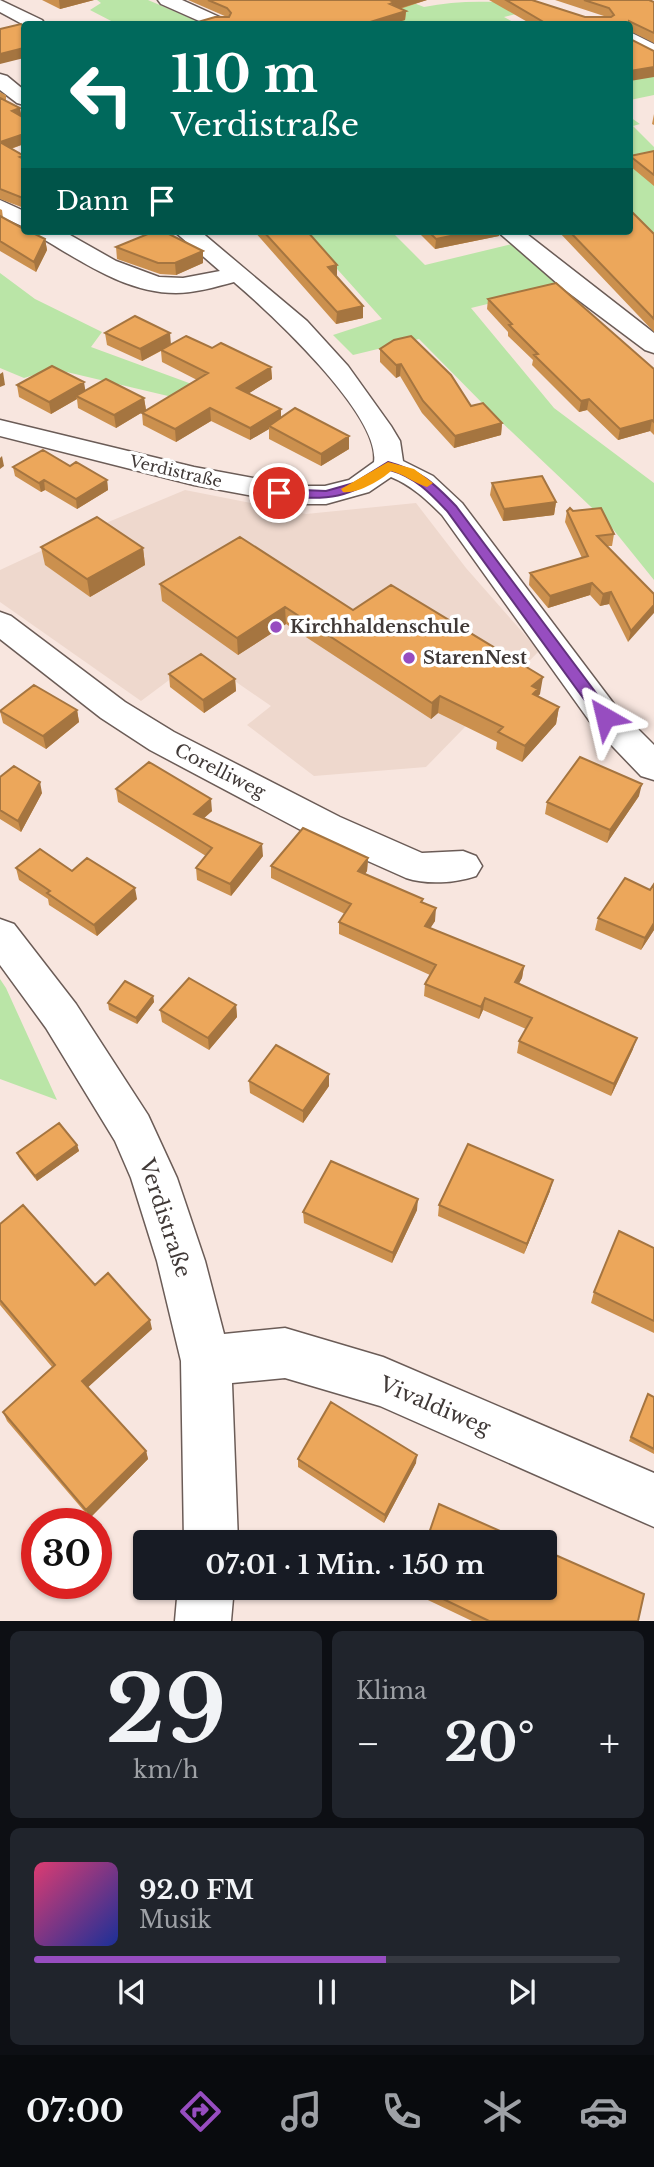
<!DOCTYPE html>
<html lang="de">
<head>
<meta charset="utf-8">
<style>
	body { margin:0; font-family:"Libre Baskerville",serif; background:#20242c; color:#f1f3f6; height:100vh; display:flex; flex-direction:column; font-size:26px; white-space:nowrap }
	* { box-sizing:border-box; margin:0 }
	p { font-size:23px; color:#9ea1a6 }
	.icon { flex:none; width:38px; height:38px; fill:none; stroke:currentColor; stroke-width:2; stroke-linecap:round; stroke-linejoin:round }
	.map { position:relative; height:1621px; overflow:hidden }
	.sheet { display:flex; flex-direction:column; gap:10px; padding:10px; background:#0d0f14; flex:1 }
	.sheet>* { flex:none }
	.guide { position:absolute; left:21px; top:21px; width:612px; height:214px; border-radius:7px; box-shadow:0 2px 5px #0004; background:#00695c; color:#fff; overflow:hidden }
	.speed { position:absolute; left:21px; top:1508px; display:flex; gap:14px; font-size:35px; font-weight:700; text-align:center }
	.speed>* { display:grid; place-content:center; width:91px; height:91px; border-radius:50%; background:#171b24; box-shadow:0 2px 5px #0004; line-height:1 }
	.speed .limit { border:10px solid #d22; background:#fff; color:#111 }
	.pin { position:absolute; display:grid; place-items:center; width:60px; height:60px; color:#fff; margin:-30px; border:4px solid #fff; border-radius:50%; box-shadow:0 2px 7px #0007 }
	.me { position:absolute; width:77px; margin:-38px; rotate:323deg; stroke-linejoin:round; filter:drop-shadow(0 0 5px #0008) }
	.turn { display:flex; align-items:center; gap:24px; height:147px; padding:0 35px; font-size:32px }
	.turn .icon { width:91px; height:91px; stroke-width:2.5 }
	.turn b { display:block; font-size:49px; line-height:60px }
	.then { display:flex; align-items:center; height:66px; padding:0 35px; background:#0003; gap:14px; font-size:26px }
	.big { font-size:52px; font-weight:700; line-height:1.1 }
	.sheet .tile { flex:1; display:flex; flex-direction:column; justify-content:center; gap:10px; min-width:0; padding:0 24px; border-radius:10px; background:#20242c }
	.sheet .dial { align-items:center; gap:0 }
	.dial b { font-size:91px; line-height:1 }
	.song { display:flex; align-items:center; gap:21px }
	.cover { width:84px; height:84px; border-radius:10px; background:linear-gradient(135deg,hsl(340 70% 55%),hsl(230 70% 35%)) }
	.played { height:7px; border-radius:4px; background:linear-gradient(90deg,#974dc0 60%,#363941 60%) }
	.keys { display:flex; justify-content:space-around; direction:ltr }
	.heat { display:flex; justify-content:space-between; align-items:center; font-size:38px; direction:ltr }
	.sheet .tiles { flex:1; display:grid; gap:10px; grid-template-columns:1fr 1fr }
	.tile:last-child { grid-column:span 2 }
	.trip { position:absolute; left:133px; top:1530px; width:424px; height:70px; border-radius:7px; background:#171b24; box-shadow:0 2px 5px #0004; font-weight:700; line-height:70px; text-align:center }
	.menu { display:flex; height:112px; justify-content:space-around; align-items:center; background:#090b0e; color:#9ea1a6 }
	.menu .icon { width:49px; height:49px }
	.menu .current { color:#974dc0 }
	.menu b { font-size:32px; color:#f1f3f6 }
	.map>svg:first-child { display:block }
</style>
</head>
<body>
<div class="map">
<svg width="654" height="1621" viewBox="0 0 654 1621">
	<rect width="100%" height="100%" fill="#f8e6df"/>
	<path fill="#eed8cd" d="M185 490 306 514 416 503 466 568 539 651 426 767 314 776 247 725 271 706 200 657 141 701 0 602V570L58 543Z"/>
	<path fill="#bae5a7" d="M97 0H148L204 24H117L90 10 101 3Z
		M299 0H406L424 7C460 0 504 0 540 8L504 17 517 24H337Z
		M654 75V95L630 100V81Z
		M630 117 640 124 633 126 654 147V266L630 231Z
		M303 231H391L425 265 512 244 561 286 471 308 554 408 654 483V580L608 523 494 415 419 339 353 355 333 335 382 319Z
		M0 273 35 299 102 332 91 347 238 401 223 409 54 369 24 378 0 368Z
		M0 979 6 988 57 1100 0 1079Z"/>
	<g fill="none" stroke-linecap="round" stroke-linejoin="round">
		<g stroke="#6b5c57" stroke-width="3">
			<path id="minor" d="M0 0 42 20 45 24 24 25 0 12Z
				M158 0H182L226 20 229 24H206L161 4Z
				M630 32 654 44V58L630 46Z
				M0 74 7 76 24 90V105L17 103 0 90Z
				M0 200 24 211V227L0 216Z
				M34 231H63L116 261 159 277 183 278 220 271 174 231H200L307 321 348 366 391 426 400 441 403 461 433 476 462 503 617 708 654 745V780L641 776 593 726 442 515C427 500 411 485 391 477L369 492 326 504H296L194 485 0 436V420L194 467 296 486H325L349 480 374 462C381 415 269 312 234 282 215 287 195 293 176 293 125 293 80 260 38 236Z
				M497 231H523L654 333V353L645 350 565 290Z
				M0 612 11 616 125 702 174 732 340 817 422 853 463 851 476 856 482 866 476 876C455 883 427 885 406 878L314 837 150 750 101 718 0 639Z
				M0 919 14 924 76 1004 148 1115 177 1178 205 1261 224 1334 285 1328 383 1357 654 1473V1527L380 1406 285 1378 232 1383 238 1542H184L181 1361 157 1261 131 1178 115 1141 46 1028 0 965Z
				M178 1587H234L231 1621H175Z"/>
		</g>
		<use href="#minor" fill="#fff" fill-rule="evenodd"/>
	</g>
	<path fill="#cb904e" d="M42 0H94L60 9Z
		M188 0H427L400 9 406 11 405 20 391 24H191L227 17Z
		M489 0H532L585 17H607L555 0H649L654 2V43L630 31V24H531Z
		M0 92 6 95V101L24 118V144L11 149 24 156V208L0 199Z
		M654 114V130V125L652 124Z
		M654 151V186L630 166V156Z
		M0 209 2 210 3 218 45 239 47 250 36 272 0 251Z
		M254 231H307L363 318 336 324Z
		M417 231H499V236L435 249Z
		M558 231H630L654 234V332Z
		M116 247 203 263 176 275 160 274 117 259Z
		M488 299 654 369V435L650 431 618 440 587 410 579 412 532 365 533 360 508 336V332L487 309Z
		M105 333 171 344 212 348 271 367 272 379 249 393 281 409V418L349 436V449L321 466 269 439V429L250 440 211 421 176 442 143 425 142 413 197 380 162 362 161 351 142 361 107 345Z
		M380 349 471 406 502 423 501 435 454 448 422 413 400 376 396 378 380 362Z
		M17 385 85 391 144 398 146 410 116 428 78 408 77 399 51 414 19 397Z
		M70 466 107 480 108 490 77 509 45 490 41 492 15 476 13 467Z
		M492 483 556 502 554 515 503 521 490 495Z
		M567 511H573L614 534 612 546H607L654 594 628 642 609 604 600 606 590 595 548 608 529 585 530 573 582 558 565 522Z
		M41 547 143 548 145 565 90 597 45 565Z
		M160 584 353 610 540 694 538 696 559 707 556 724 522 762 496 749 497 742 438 713 431 719 286 624 238 655 162 601Z
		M169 674 235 679 236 691 204 713 170 687Z
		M77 710 79 722 46 749 3 723 0 711Z
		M0 777 42 793 21 832 0 819Z
		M116 789 212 811 204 818 263 856 231 896 197 880 196 868 206 856 118 802Z
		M639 796 607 843 545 814 547 802Z
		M368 858 367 871 365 874 422 902 435 921 430 928 524 966 522 978 519 983 633 1049 611 1096 517 1053 519 1041 526 1029 483 1010 479 1019 424 996 425 984 430 975 339 934V922L345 914 271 878V866Z
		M16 868 72 871 137 899 97 936 49 905 48 899 19 880Z
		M650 890 654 930 641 950 595 930 598 918Z
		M153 996 154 1002 137 1024 109 1010 108 1003Z
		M236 1005 237 1017 209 1050 162 1022 160 1010Z
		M249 1081 329 1086 303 1123 250 1093Z
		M77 1145 79 1151 37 1181 19 1158 17 1153Z
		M550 1191 524 1254 438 1216 439 1205Z
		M417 1210 392 1263 304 1223 303 1212Z
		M0 1224 95 1285 152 1329 88 1387 146 1451 148 1459 90 1518 7 1421 3 1412 52 1367 0 1305Z
		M654 1248V1333L591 1303 594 1292Z
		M648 1394 654 1397V1454L629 1441Z
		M298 1459 416 1463 384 1523 298 1467Z
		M411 1587H544L638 1621H472L411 1592Z"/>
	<path fill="#a57540" d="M59 0H94L60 9Z
		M398 0H427L394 10 390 13 392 2Z
		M406 11 405 20 391 24H370V22Z
		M24 48V58L0 64V54Z
		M654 67V77L630 81V71Z
		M20 108 22 118 12 111Z
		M24 134V144L1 152 0 142Z
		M475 231H499V236L435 249 436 239Z
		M45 239 47 250 36 272 34 262Z
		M203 251V263L176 275 175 263Z
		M337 265V277L328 267Z
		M363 306V318L336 324 337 312Z
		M170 333 171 345 142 361 140 349Z
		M401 364 400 376 396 378V365Z
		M271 367 272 379 238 400 237 388Z
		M3 372 5 385 0 387V374Z
		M84 382 86 394 76 396 77 399 51 414 49 402Z
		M144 398 146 410 116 428 114 415Z
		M589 399 587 410 579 412 581 401Z
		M210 408 211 421 176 442 175 429Z
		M281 409V421L269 426V429L250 440V428Z
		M652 420 650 431 618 440 620 429Z
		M502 423 501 435 454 448 455 436Z
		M349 436V449L321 466V454Z
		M2 456 4 466 0 469V458Z
		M44 480 45 490 41 492 39 483Z
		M107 480 108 490 77 509 76 499Z
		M556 502 554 515 503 521 504 509Z
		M143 548 145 565 90 597 87 579Z
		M592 583 590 595 548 608 550 596Z
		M611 592 609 604 600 606 603 594Z
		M654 605V613L628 642 631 631Z
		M285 607 286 624 238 655 237 638Z
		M543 677 540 694 532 702V686Z
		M235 679 236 691 204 713 203 700Z
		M440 696 438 713 431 719 432 703Z
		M559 707 556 724 522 762 525 746Z
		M77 710 79 722 46 749 43 736Z
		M40 782 42 793 21 832 18 821Z
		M642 784 639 796 607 843 610 830Z
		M211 799 212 811 195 826 194 814Z
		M262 844 263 856 231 896 230 884Z
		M368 858 367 871 358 883V871Z
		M135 888 137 899 97 936 94 925Z
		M436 908 435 921 424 938 425 926Z
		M654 923V930L641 950 645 938Z
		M524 966 522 978 513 994 515 982Z
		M153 996 154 1002 137 1024 136 1018Z
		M485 998 483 1010 479 1019 481 1007Z
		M236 1005 237 1017 209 1050 208 1038Z
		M637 1038 633 1049 611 1096 614 1084Z
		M329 1074V1086L303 1123V1111Z
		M77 1145 79 1151 37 1181 35 1176Z
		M553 1180 550 1191 524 1254 527 1244Z
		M418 1199 417 1210 392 1263 393 1253Z
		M150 1320 152 1329 85 1390 82 1381Z
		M146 1451 148 1459 90 1518 86 1510Z
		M417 1455 416 1463 384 1523 385 1515Z"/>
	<path fill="#eca75b" stroke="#a57540" stroke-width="2" d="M208 0H398L392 2 394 3 390 4 406 11 370 22 376 24H191L215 17H229L231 13 227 8Z
		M506 0H532L585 17H611L614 15 609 8 584 0H649L654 2V33L629 21V24H547Z
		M21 24 24 26V48L0 54V29Z
		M630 35V39L654 51V67L630 71Z
		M0 98 20 108 12 111 24 118V134L0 142Z
		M0 142 24 156 20 157 24 159V201L23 198 0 189Z
		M654 151V175L630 156Z
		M630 210 654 234V319L569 231H630Z
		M0 216 24 229V231H29L45 239 34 262 0 241Z
		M155 231H163L203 251 175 263H158L116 247Z
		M263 231H307L337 265 328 267 363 306 337 312Z
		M428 231H475L436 239Z
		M556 283 654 369V422L652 420 620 429 589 399 581 401 534 355 538 354 509 325 512 324 488 299Z
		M135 316 170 333 140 349 105 333Z
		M186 336 212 348 221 343 271 367 237 388 281 409 250 428 210 408 175 429 142 413 208 373 161 350Z
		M411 336 451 375 471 406 483 403 502 423 455 436 423 401 401 364 396 365 380 349 394 340Z
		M52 366 84 382 49 402 17 385Z
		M106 379 144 398 114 415 76 396Z
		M295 408 349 436 321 454 269 426Z
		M43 450 70 466 76 462 107 480 76 499 44 480 39 483 13 467Z
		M542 476 556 502 504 509 492 483Z
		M570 508 573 511 601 508 614 534 597 536 654 594V605L631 631 611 592 603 594 592 583 550 596 530 573 588 556 567 511Z
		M97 517 143 548 87 579 41 547Z
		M240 537 353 610 391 585 543 677 532 686 538 689 533 694 559 707 525 746 498 732 503 727 440 696 432 703 285 607 237 638 160 584Z
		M201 654 235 679 203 700 169 674Z
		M34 685 77 710 43 736 0 711Z
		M580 757 642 784 610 830 547 802Z
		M149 762 211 799 194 814 262 844 230 884 196 868 212 848 116 789Z
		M14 766 40 782 18 821 0 810V777Z
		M303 828 368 858 358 871 423 899 421 902 436 908 425 926 524 966 515 982 637 1038 614 1084 519 1041 532 1018 485 998 481 1007 425 984 436 965 339 922 351 904 271 866Z
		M40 849 72 871 87 858 135 888 94 925 47 893 50 891 16 868Z
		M625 878 650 890 654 884V923L645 938 598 918Z
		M189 978 236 1005 208 1038 160 1010Z
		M125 981 153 996 136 1018 108 1003Z
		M276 1045 329 1074 303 1111 249 1081Z
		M59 1123 77 1145 35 1176 17 1153Z
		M468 1144 553 1180 527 1244 439 1205Z
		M331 1161 418 1199 393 1253 303 1212Z
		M23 1205 95 1285 108 1273 150 1320 82 1381 146 1451 86 1510 3 1412 55 1365 0 1300V1224Z
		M619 1231 654 1248V1321L594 1292Z
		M648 1394 654 1397V1449L631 1437Z
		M331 1402 417 1455 385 1515 298 1459Z
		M439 1504 525 1542H426Z
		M544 1550 644 1594 638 1621H489L418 1587H544Z"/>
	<path fill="#974dc0" stroke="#62327d" stroke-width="2" d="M388 462C421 471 433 482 456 506L611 713 613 717 611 721H600L447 511C430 493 415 477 390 470 347 500 330 499 279 497L272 493 279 489 326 491 354 483Z"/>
	<path fill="#f59e0b" d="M388 462 414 469 433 483 427 487C414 483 404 474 391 471 380 481 357 494 343 492L341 489Z"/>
	<g fill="#974dc0" stroke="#fff" stroke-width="2.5">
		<circle cx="276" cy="627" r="7"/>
		<circle cx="409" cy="658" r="7"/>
	</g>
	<g text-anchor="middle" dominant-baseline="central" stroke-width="7" stroke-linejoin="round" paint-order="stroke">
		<g font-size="16" fill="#403937" stroke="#fff">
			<text transform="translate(176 471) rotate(13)">Verdistraße</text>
		</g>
		<g font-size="18" font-weight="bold" fill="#403937" stroke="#fff" text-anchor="start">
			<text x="290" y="627">Kirchhaldenschule</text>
			<text x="423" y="658">StarenNest</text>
		</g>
		<g font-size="18" fill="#403937" stroke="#fff">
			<text transform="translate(220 771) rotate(27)">Corelliweg</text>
		</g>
		<g font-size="21" fill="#403937" stroke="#fff">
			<text transform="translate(165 1218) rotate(72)">Verdistraße</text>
			<text transform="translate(435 1406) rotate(23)">Vivaldiweg</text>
		</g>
	</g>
</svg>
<div class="speed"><div class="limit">30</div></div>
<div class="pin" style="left:279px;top:493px;background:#d93025"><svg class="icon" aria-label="arrive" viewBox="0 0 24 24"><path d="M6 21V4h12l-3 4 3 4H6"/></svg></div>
<svg class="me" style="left:605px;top:717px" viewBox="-20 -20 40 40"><path d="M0-17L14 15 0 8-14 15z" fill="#974dc0" stroke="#fff" stroke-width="4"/></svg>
<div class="trip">07:01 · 1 Min. · 150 m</div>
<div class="guide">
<div class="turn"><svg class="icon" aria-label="left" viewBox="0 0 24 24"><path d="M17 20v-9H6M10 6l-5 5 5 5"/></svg><div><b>110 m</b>Verdistraße</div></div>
<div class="then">Dann<svg class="icon" aria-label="arrive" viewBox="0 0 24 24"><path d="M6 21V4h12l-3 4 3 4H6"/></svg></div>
</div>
</div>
<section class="sheet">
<div class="tiles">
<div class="tile dial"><b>29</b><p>km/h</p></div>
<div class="tile"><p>Klima</p>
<div class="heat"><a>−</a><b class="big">20°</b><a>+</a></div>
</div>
<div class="tile">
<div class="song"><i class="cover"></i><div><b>92.0 FM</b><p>Musik</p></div></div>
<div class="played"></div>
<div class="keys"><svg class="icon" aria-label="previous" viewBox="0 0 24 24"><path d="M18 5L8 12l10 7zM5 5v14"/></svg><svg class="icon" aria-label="pause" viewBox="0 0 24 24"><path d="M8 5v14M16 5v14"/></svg><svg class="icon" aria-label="next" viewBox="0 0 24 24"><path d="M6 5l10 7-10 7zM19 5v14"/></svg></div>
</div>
</div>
</section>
<nav class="menu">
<b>07:00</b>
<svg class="icon current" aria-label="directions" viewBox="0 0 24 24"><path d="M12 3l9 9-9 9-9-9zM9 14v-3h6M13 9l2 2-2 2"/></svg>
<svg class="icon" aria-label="music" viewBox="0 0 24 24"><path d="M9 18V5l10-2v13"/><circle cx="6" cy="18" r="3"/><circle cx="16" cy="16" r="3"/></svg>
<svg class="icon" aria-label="phone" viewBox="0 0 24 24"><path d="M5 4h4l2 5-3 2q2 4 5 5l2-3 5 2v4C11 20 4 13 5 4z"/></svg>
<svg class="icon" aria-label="climate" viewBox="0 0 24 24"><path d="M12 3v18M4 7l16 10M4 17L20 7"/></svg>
<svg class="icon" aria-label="car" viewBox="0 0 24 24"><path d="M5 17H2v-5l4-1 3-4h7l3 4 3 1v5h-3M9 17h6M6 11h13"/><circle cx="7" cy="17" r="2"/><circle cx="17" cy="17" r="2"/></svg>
</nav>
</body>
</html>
